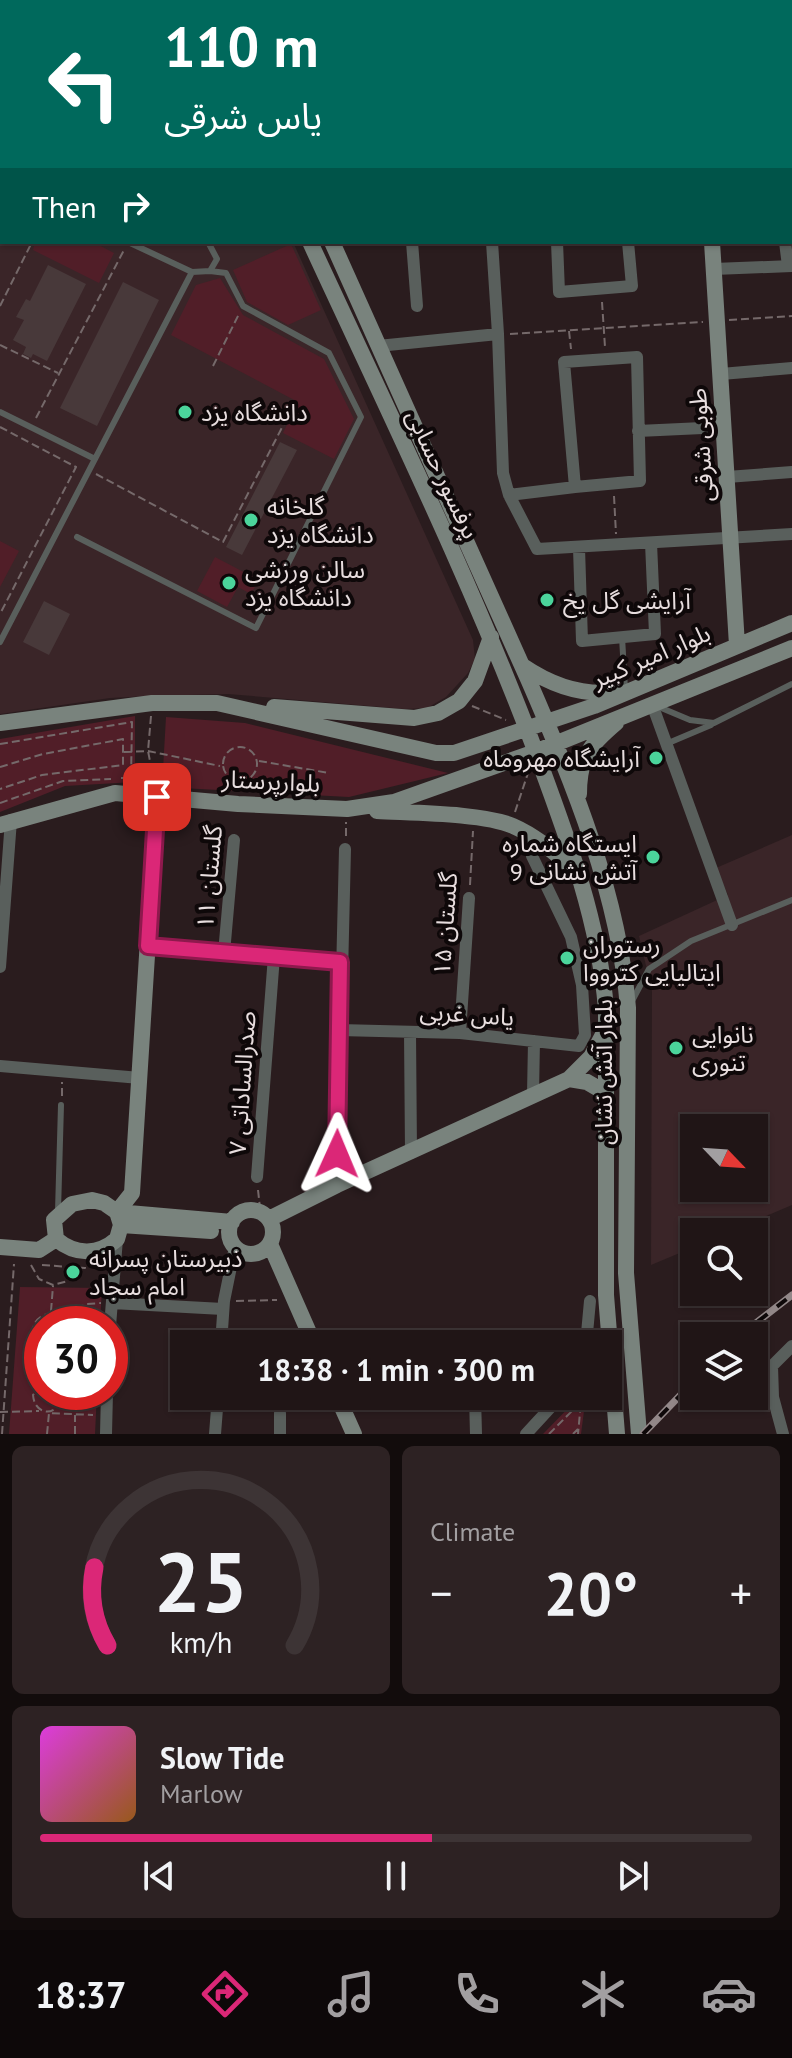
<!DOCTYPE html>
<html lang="en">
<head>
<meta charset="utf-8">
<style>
	body { margin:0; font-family:"PT Sans","Noto Sans Arabic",sans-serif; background:#2d2223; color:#f1f3f6; height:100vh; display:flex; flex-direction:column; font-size:30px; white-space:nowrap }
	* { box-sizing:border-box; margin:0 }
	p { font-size:26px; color:#a29fa1 }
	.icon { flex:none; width:44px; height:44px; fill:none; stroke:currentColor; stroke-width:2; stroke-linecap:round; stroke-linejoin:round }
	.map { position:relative; height:1434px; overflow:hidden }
	.side { display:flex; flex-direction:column; gap:12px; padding:12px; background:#120c0c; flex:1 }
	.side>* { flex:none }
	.guide { position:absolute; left:0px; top:0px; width:792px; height:244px; box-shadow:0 2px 6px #0004,0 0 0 2px #3d3435; background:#00695c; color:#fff; overflow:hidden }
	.needle { width:52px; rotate:115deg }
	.tools { position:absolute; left:680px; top:1114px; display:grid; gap:16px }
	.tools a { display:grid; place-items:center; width:88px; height:88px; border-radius:0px; background:#201516; box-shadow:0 2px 6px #0004,0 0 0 2px #3d3435; font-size:40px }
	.speed { position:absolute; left:24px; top:1306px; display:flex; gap:16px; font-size:40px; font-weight:700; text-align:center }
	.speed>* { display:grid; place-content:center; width:104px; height:104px; border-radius:50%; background:#201516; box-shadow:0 2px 6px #0004,0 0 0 2px #3d3435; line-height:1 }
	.speed .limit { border:12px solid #d22; background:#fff; color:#111 }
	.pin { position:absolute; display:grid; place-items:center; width:68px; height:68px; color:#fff; margin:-34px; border-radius:16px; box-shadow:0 4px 12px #0006 }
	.me { position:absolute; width:88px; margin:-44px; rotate:1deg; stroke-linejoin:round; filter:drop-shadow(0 0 6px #0008) }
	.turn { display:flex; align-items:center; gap:28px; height:168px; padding:0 32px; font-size:36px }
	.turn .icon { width:104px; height:104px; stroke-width:2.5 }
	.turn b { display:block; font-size:56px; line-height:68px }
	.then { display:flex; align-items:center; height:76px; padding:0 32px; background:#0003; gap:16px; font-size:30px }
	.big { font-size:60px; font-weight:600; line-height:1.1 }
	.side .card { flex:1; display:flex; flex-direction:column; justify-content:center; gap:12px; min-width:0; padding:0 28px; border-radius:12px; background:#2d2223 }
	.side .dial { align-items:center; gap:0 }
	.dial svg { height:208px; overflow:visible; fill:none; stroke:#3d3435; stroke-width:7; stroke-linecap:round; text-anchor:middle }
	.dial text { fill:#f1f3f6; stroke:none }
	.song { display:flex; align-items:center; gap:24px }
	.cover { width:96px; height:96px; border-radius:12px; background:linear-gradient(135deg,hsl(300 70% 55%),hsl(30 70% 35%)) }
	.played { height:8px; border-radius:4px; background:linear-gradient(90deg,#db2777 55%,#3d3435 55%) }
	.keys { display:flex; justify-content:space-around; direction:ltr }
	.heat { display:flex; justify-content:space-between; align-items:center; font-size:44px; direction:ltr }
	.side .tiles { flex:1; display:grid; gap:12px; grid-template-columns:1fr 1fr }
	.card:last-child { grid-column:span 2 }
	.trip { position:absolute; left:170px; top:1330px; width:452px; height:80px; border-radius:0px; background:#201516; box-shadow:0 2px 6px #0004,0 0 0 2px #3d3435; font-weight:600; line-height:80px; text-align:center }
	.tab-bar { display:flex; height:128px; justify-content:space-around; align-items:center; background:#0d0809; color:#a29fa1 }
	.tab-bar .icon { width:56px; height:56px }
	.tab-bar .selected { color:#db2777 }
	.tab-bar b { font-size:36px; color:#f1f3f6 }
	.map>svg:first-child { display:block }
</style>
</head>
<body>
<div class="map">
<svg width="792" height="1434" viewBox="0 0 792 1434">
	<rect width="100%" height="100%" fill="#2a1c1e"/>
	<path fill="#3a2528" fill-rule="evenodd" d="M0 0H183L184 2H2V242H293L473 640 475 659 468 673 446 697 427 708 405 709 228 694 149 696 110 698 0 714Z
		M792 835V1205L729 1232H694V1247L651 1265 652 991 639 936 728 895 716 868ZM694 1128H754V1188H694Z"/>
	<path fill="#511e28" d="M35 242H93L114 253 99 283 33 250Z
		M291 244 321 310 288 325 247 302 233 270Z
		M220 278 243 315 324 359 354 419 334 459 283 433 298 402 171 335 196 285Z
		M0 541 19 551 0 587Z
		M215 557 259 580 251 594 238 587 227 607 197 591Z
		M135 716V782L65 786 0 812V739Z
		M166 717 245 723 448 773 349 797 162 787Z
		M20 1287 102 1288 100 1324H42V1392H97L95 1434H9Z
		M580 1396H586L581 1434H543Z"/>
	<path fill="#48393a" d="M48 265 86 284 47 361 33 354 31 358 23 354 26 347 13 340 24 320 16 317 26 299 30 301Z
		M123 282 159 300 97 426 60 408Z
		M280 442 297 450 242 555 226 547Z
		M44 601 70 614 49 655 23 642Z"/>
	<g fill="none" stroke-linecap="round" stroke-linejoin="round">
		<path stroke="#75696a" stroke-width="2" stroke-dasharray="8 4" stroke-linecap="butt" d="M0 226 2 227
			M602 302 605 347
			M0 306 32 242
			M729 320 792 316
			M569 331 571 349
			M510 334 703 322
			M0 345 58 373
			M213 366 239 314
			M36 418 124 250
			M0 427 76 467 0 614
			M96 474 223 542 290 412
			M614 496 616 534
			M472 706 506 720
			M151 716 148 751 154 781
			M0 744 132 722 131 778H121
			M223 764a17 17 0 1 1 34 0a17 17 0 1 1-34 0Z
			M124 752 148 751 220 766
			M259 761 329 773
			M0 767 43 754 123 739V765L42 775 0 789
			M0 803 63 781 111 779
			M515 812 528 773
			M346 836V822
			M470 885 473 831
			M62 1096V1082
			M258 1190 260 1208
			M31 1265 39 1279 53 1285 68 1281 76 1268
			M42 1265 85 1268V1266
			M236 1301 277 1300
			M51 1311 53 1286
			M66 1315 86 1304 101 1303
			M42 1355C15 1328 48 1297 72 1324
			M42 1385 33 1395C35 1419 63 1416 61 1392
			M0 1412 39 1411
			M2 1434 14 1264
			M47 1434 49 1413 93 1415
			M75 1434V1415
			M549 1434 581 1402 578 1434
			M573 1434 578 1429"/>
		<path stroke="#595f5c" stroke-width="6" d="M157 0 159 2
			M46 2 47 0
			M0 92 2 88
			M0 175 2 177
			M128 242 192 272 210 271 217 259 208 242
			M0 412 95 459
			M77 537 256 628 361 417 329 353 243 306 226 273 210 271
			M622 637 625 689
			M0 642 192 272
			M659 707 690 720 714 723 792 684
			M666 744 711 725
			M632 1001 649 969 691 941 792 900
			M58 1211 61 1105"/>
		<path stroke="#595f5c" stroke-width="12" d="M304 0V2
			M389 0V2
			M476 0V2
			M542 0V2
			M614 0V2
			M770 0V2
			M790 32 792 31
			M790 165H792
			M412 242 417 306
			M492 242 498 334 503 473 509 495 537 549 792 534
			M557 242 559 292 632 286 628 242
			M785 242 788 266
			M714 269 792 266
			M378 346 498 334
			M637 357 640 481 575 487 564 362Z
			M721 374 792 368
			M638 431 724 427
			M727 477 792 472
			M509 495 575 487
			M579 548 582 641 655 634 651 543
			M652 704 732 925
			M148 946 340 962
			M224 953 234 840
			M0 967 11 820
			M339 1030 460 1033 579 1046 585 1035 582 985 571 937 532 856
			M410 1032 411 1153
			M460 1033 469 898
			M0 1066 140 1078
			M533 1094 534 1041
			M257 1177 274 956
			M337 1185 345 849
			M112 1303 223 1309
			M110 1326 117 1239
			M475 1341V1344
			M221 1344 224 1301 235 1247
			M586 1344 590 1301
			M475 1396 476 1434
			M106 1434 107 1392
			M215 1434 218 1396
			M280 1434V1413
			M526 1434 561 1396
			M783 1434 773 1397 772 1366 792 1346"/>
		<path stroke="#79837d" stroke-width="16" d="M199 0 200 2
			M220 0 221 2
			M697 0V2
			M790 102H792
			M310 242C389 413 472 582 538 758 568 839 599 922 606 1009V1295L617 1434
			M332 242C397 388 464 533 528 679 573 782 619 895 628 1008L626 1273 639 1434
			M712 242 737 645
			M523 666C551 685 581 696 615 692
			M274 707 414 718 438 713 459 701 475 681 491 637
			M0 723 152 703H217L436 753H454L594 706 792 623
			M579 794C579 757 589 746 616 723
			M377 811C412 813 483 813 513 826 536 836 555 853 574 869
			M0 825 115 793 238 804 347 809 394 802 535 752 792 648
			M569 1079 587 1082 606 1093
			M92 1200 104 1203 117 1212 121 1225 117 1239C98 1256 75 1255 56 1239L54 1220 72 1204Z
			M229 1232a22 22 0 1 1 44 0a22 22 0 1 1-44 0Z
			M117 1212 132 1193 157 797
			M117 1212 232 1222
			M269 1219 337 1185 569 1079 591 1057 606 1029
			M121 1225 211 1231
			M270 1244 314 1344
			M0 1247 39 1250 56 1239
			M337 1396 354 1434"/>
		<g stroke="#928788" stroke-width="7">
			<path id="rail" d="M739 1336 792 1295
				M643 1434 694 1381"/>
		</g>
		<use href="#rail" stroke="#0e0809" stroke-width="4" stroke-dasharray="12" stroke-linecap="butt"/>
	</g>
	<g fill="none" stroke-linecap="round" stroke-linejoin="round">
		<g stroke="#8e194d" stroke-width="20">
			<path id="route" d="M157 797 148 946 340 962 337 1154"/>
		</g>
		<use href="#route" stroke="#db2777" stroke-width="14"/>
	</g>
	<g fill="#4bd49b" stroke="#0e0809" stroke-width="3">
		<circle cx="185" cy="412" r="8"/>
		<circle cx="251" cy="520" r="8"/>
		<circle cx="229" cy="583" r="8"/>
		<circle cx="547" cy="600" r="8"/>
		<circle cx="656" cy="758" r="8"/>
		<circle cx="653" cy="857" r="8"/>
		<circle cx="567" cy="958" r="8"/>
		<circle cx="676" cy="1048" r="8"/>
		<circle cx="73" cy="1272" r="8"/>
	</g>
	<g text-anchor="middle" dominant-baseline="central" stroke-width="8" stroke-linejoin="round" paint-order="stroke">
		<g font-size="24" fill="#e7ddde" stroke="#0e0809" text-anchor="start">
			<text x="201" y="412">دانشگاه یزد</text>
			<text x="267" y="506">گلخانه<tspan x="267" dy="28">دانشگاه یزد</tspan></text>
			<text x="245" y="569">سالن ورزشی<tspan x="245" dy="28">دانشگاه یزد</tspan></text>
			<text x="563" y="600">آرایشی گل یخ</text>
			<text x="640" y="758" text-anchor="end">آرایشگاه مهروماه</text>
			<text x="637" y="843" text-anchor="end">ایستگاه شماره<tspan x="637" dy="28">9 آتش نشانی</tspan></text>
			<text x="583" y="944">رستوران<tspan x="583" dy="28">ایتالیایی کترووا</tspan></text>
			<text x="692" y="1034">نانوایی<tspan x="692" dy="28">تنوری</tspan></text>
			<text x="89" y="1258">ذبیرستان پسرانه<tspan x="89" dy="28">امام سجاد</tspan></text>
		</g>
		<g font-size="24" fill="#e7ddde" stroke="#0e0809">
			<text transform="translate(701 445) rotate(-94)">طوبی شرقی</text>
			<text transform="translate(443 474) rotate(65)">پرفسور حسابی</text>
			<text transform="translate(651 656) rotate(-23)">بلوار امیر کبیر</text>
			<text transform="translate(271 781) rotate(3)">بلوارپرستار</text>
			<text transform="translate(209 877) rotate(-85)">گلستان ۱۱</text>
			<text transform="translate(445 924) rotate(-86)">گلستان ۱۵</text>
			<text transform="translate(467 1014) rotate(4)">یاس غربی</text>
			<text transform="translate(603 1072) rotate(-90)">بلوار آتش نشان</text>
			<text transform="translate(242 1083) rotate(-86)">صدرالساداتی ۷</text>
		</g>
	</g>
</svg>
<div class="tools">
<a><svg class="needle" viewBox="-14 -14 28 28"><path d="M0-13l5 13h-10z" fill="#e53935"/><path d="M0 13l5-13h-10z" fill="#a29fa1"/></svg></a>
<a><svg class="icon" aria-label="search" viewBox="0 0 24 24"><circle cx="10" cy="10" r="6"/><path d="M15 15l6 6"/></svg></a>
<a><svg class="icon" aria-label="layers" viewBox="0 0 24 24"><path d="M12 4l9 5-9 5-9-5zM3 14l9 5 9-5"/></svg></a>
</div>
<div class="speed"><div class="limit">30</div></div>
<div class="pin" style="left:157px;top:797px;background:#d93025"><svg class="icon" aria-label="arrive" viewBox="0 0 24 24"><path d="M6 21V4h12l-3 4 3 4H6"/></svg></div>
<svg class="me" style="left:337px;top:1154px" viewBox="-20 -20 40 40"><path d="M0-17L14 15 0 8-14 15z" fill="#db2777" stroke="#fff" stroke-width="4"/></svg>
<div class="trip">18:38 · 1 min · 300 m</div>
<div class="guide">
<div class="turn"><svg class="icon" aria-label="left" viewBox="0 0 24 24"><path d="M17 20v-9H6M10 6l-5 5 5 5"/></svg><div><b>110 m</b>یاس شرقی</div></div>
<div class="then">Then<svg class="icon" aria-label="right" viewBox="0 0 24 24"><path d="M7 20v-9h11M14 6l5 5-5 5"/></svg></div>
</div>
</div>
<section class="side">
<div class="tiles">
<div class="card dial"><svg viewBox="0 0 100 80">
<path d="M14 69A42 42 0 1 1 86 69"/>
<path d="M14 69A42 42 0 0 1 9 39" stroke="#db2777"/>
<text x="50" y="56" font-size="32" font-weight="700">25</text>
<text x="50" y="72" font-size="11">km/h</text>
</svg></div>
<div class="card"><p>Climate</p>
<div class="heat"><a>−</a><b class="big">20°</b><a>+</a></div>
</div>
<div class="card">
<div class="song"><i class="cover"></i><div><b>Slow Tide</b><p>Marlow</p></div></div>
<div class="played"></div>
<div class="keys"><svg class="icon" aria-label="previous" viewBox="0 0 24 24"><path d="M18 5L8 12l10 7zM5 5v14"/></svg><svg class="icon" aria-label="pause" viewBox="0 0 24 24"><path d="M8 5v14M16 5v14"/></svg><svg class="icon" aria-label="next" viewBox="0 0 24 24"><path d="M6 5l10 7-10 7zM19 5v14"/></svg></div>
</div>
</div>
</section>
<nav class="tab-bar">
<b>18:37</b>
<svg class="icon selected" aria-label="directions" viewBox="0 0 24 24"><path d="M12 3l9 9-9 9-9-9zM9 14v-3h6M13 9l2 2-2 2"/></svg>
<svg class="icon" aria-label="music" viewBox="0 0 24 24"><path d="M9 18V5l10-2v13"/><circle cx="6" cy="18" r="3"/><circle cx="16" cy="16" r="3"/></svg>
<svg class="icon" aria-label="phone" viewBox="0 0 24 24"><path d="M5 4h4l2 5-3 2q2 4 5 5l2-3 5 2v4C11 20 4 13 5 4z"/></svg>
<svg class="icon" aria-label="climate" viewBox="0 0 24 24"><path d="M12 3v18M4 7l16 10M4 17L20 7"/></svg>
<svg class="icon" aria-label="car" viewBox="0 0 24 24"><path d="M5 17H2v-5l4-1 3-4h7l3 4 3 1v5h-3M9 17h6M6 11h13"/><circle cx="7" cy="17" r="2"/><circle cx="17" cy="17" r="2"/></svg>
</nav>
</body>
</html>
